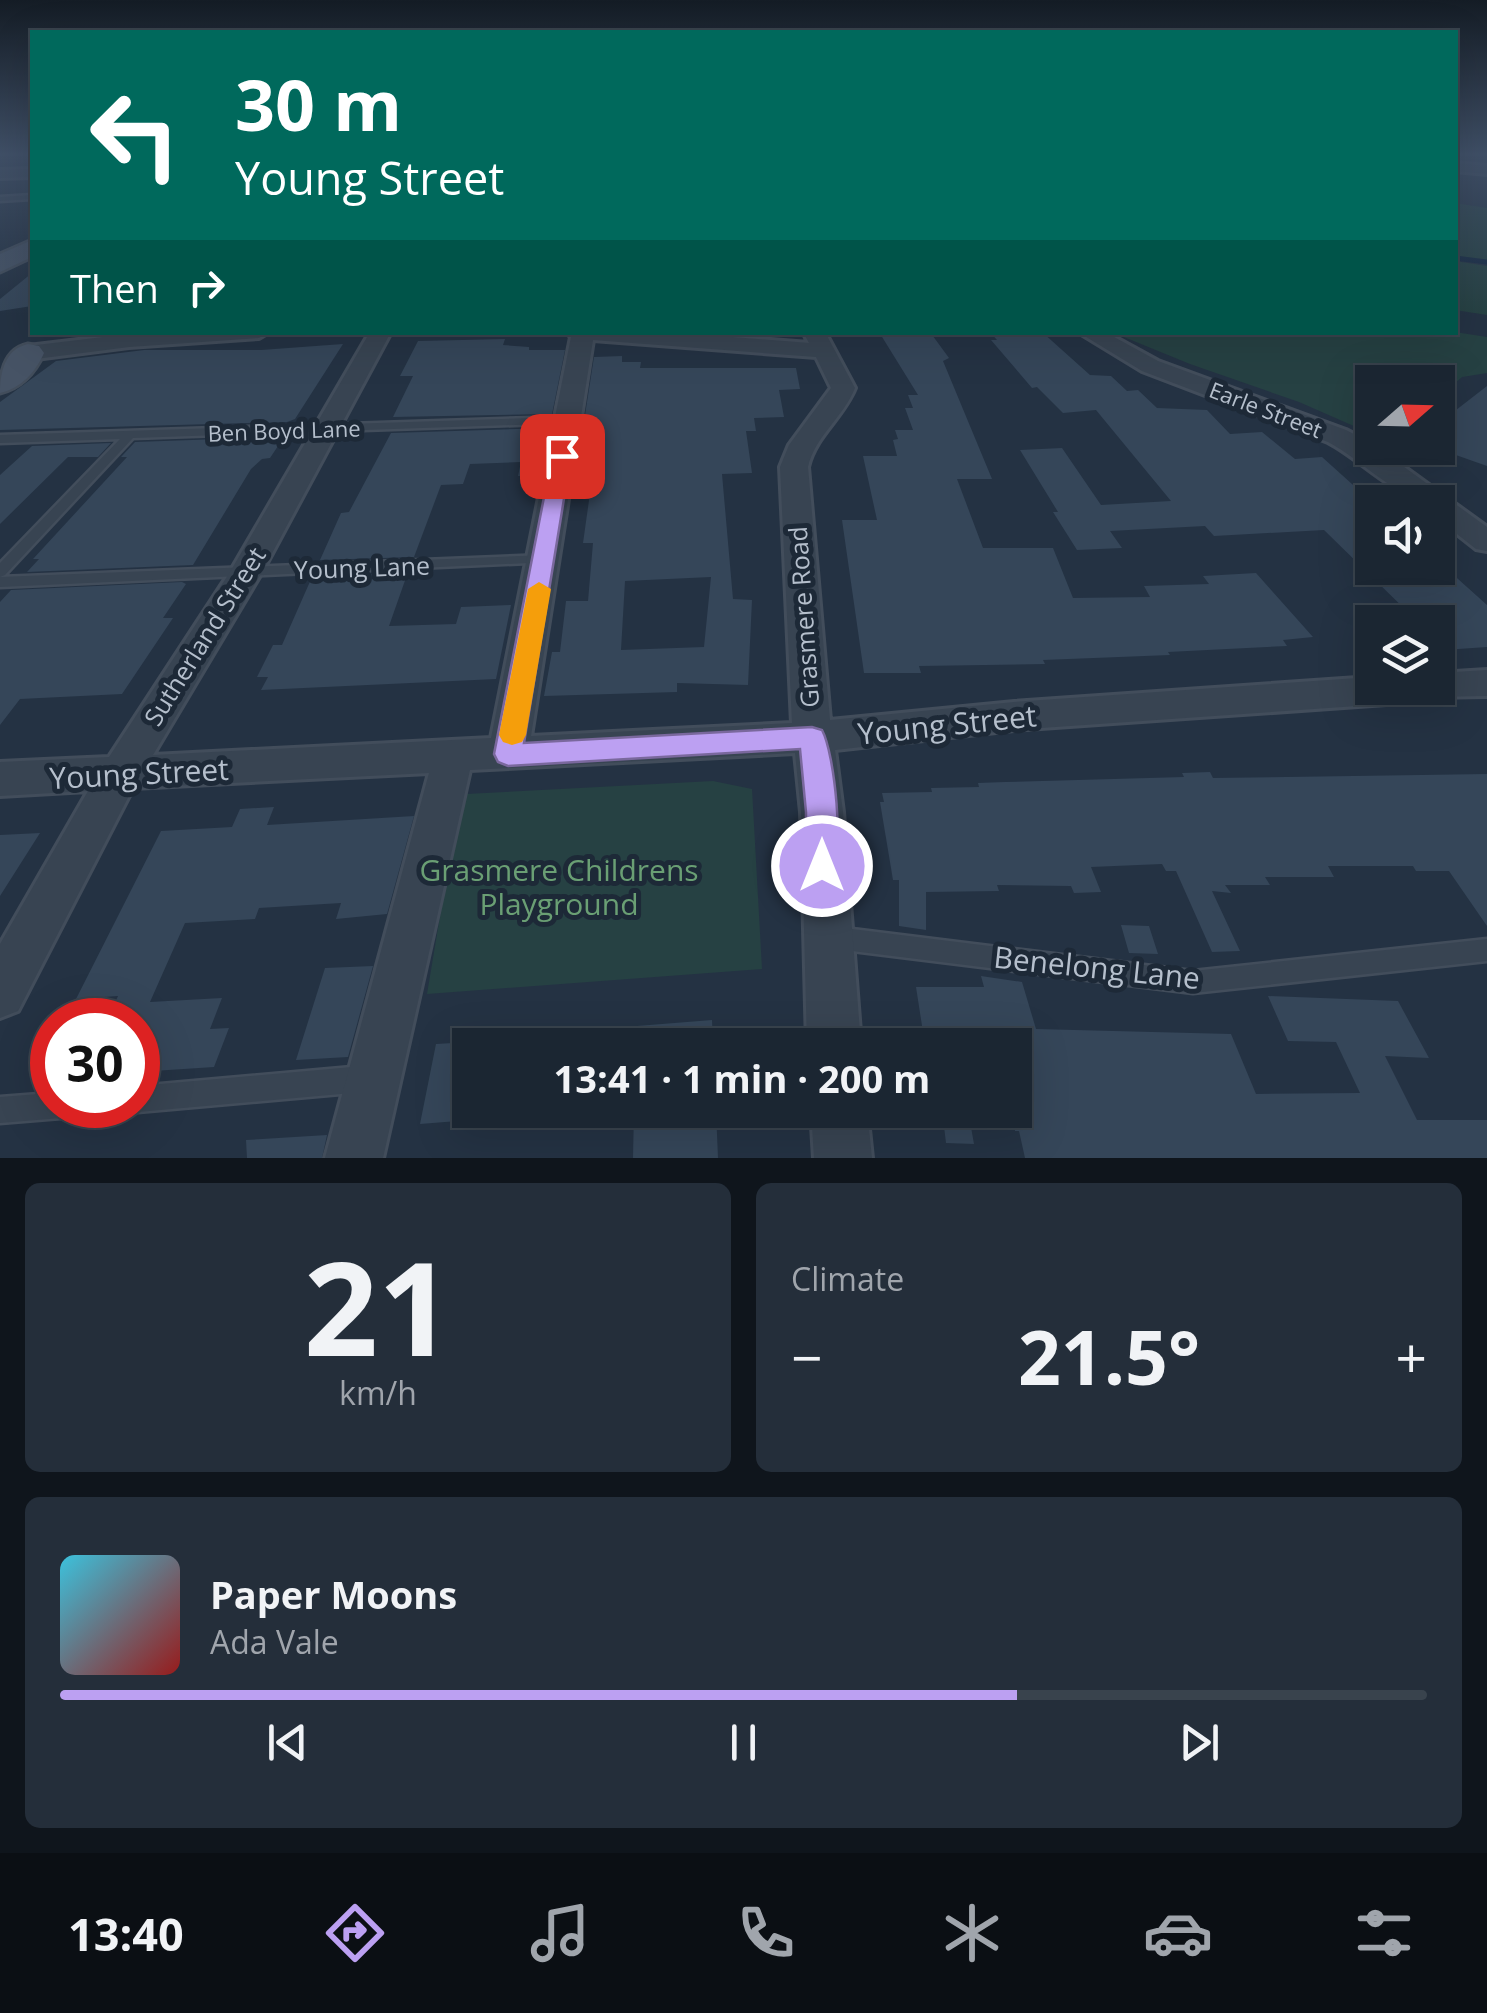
<!DOCTYPE html>
<html lang="en">
<head>
<meta charset="utf-8">
<style>
	body { margin:0; font-family:"Open Sans",sans-serif; background:#242e3a; color:#f1f3f6; height:100vh; display:flex; flex-direction:column; font-size:38px; white-space:nowrap }
	* { box-sizing:border-box; margin:0 }
	p { font-size:32px; color:#a0a5ac }
	.icon { flex:none; width:55px; height:55px; fill:none; stroke:currentColor; stroke-width:2; stroke-linecap:round; stroke-linejoin:round }
	.map { position:relative; height:1158px; overflow:hidden }
	.details { display:flex; flex-direction:column; gap:25px; padding:25px; background:#0f151c; flex:1 }
	.details>* { flex:none }
	.banner { position:absolute; left:30px; top:30px; width:1428px; height:305px; border-radius:0px; box-shadow:0 10px 40px #0002,0 0 0 2px #39434d; background:#00695c; color:#fff; overflow:hidden }
	.needle { width:65px; rotate:70deg }
	.fabs { position:absolute; left:1355px; top:365px; display:grid; gap:20px }
	.fabs a { display:grid; place-items:center; width:100px; height:100px; border-radius:0px; background:#1b2632; box-shadow:0 10px 40px #0002,0 0 0 2px #39434d; font-size:50px }
	.speed { position:absolute; left:30px; top:998px; display:flex; gap:20px; font-size:50px; font-weight:700; text-align:center }
	.speed>* { display:grid; place-content:center; width:130px; height:130px; border-radius:50%; background:#1b2632; box-shadow:0 10px 40px #0002,0 0 0 2px #39434d; line-height:1 }
	.speed .limit { border:15px solid #d22; background:#fff; color:#111 }
	.pin { position:absolute; display:grid; place-items:center; width:85px; height:85px; color:#fff; margin:-42px; border-radius:20px; box-shadow:0 5px 15px #0006 }
	.me { position:absolute; width:110px; margin:-55px; rotate:0deg; stroke-linejoin:round; filter:drop-shadow(0 0 8px #0008) }
	.turn { display:flex; align-items:center; gap:35px; height:210px; padding:0 40px; font-size:45px }
	.turn .icon { width:130px; height:130px; stroke-width:2.5 }
	.turn b { display:block; font-size:70px; line-height:85px }
	.then { display:flex; align-items:center; height:95px; padding:0 40px; background:#0003; gap:20px; font-size:38px }
	.big { font-size:75px; font-weight:700; line-height:1.1 }
	.details .tile { flex:1; display:flex; flex-direction:column; justify-content:center; gap:15px; min-width:0; padding:0 35px; border-radius:15px; background:#242e3a }
	.details .dial { align-items:center; gap:0 }
	.dial b { font-size:130px; line-height:1 }
	.song { display:flex; align-items:center; gap:30px }
	.cover { width:120px; height:120px; border-radius:15px; background:linear-gradient(135deg,hsl(190 70% 55%),hsl(0 70% 35%)) }
	.played { height:10px; border-radius:5px; background:linear-gradient(90deg,#bca0f2 70%,#39434d 70%) }
	.keys { display:flex; justify-content:space-around; direction:ltr }
	.heat { display:flex; justify-content:space-between; align-items:center; font-size:55px; direction:ltr }
	.details .tiles { flex:1; display:grid; gap:25px; grid-template-columns:1fr 1fr }
	.tile:last-child { grid-column:span 2 }
	.trip { position:absolute; left:452px; top:1028px; width:580px; height:100px; border-radius:0px; background:#1b2632; box-shadow:0 10px 40px #0002,0 0 0 2px #39434d; font-weight:700; line-height:100px; text-align:center }
	.dock { display:flex; height:160px; justify-content:space-around; align-items:center; background:#0b0f14; color:#a0a5ac }
	.dock .icon { width:70px; height:70px }
	.dock .selected { color:#bca0f2 }
	.dock b { font-size:45px; color:#f1f3f6 }
	.map>svg:first-child { display:block }
</style>
</head>
<body>
<div class="map">
<svg width="1487" height="1158" viewBox="0 0 1487 1158">
	<rect width="100%" height="100%" fill="#243243"/>
	<path fill="#264143" d="M1455 203 1487 208V263L1455 259Z
		M1455 261 1487 266V315L1455 310Z
		M1455 332 1487 337V373L1462 377 1438 398V382H1372V434L1299 402 1190 364 1114 333Z
		M713 781 752 789 762 969 427 994 459 803 466 794Z"/>
	<g fill="none" stroke-linecap="round" stroke-linejoin="round">
		<path stroke="#152942" stroke-width="5" d="M1455 258 1487 262"/>
	</g>
	<path fill="#354659" fill-rule="evenodd" d="M32 273V306L0 311V299Z
		M879 332H930L949 358 943 361 992 479H957L983 548H1053L1073 598 1150 597 1144 586 1209 584 1203 576 1256 573 1313 637 1283 640 1287 646 1168 652 1170 655 1043 660 1045 664 919 666 921 673H864L842 520H877L863 456H897L893 440 898 439 895 430H913L905 408H913L908 395H918Z
		M990 332H1042L1090 375 1111 376 1127 391 1138 390 1157 408 1207 410 1230 434 1262 432 1295 459 1322 457 1372 502V568H1438V561L1487 605V647L1444 650 1438 643V622H1418L1324 530 1214 536 1205 526 1110 531 1122 548 1077 550 1053 512H1058L1020 450 1062 448 1101 505 1171 501 1096 410 1063 413 1037 387 1032 388 991 340H997Z
		M505 339 503 345 529 347V350H565L552 414 393 417 413 376H400L418 341Z
		M343 344 295 419 287 422 0 430V402L56 361 144 350H261Z
		M622 356V362H641L640 368H796L800 389 779 390 784 417 754 418 756 431H746L752 473 722 474 733 599 752 600 748 685 677 683V692L544 696 552 652H560L566 601H588L593 543H583L592 479 575 480 594 357ZM711 577 704 647 621 650 625 581Z
		M1487 386V466L1436 448 1438 424Z
		M549 428 540 476H518L521 462 470 464 463 484 441 485 414 557 320 560 341 513 349 512 391 433Z
		M277 437 282 440 270 458 262 459 251 469 193 565 27 572 39 559H33L127 457H121L135 442Z
		M111 443 98 457H68L0 524V475L32 446Z
		M408 572 389 626 456 624 461 607 511 605 496 679 261 690 268 677H257L273 645H282L312 577Z
		M182 582 186 584 163 618H173L122 694 20 699 0 725V602L11 590Z
		M1210 772 1213 778 1487 774V926L1449 871H1416L1413 866H1328L1334 877H1265L1270 885H1225L1231 893 1212 891 1240 951 1212 952 1176 871H1166L1162 864 1091 867 1101 892 1074 893 1071 886 997 885 999 891 926 892V930L899 926V880H893L880 802H884L882 793 932 792 931 788 979 787 978 783 1005 782 1184 777 1182 773Z
		M274 807 267 825 414 816 387 914 336 919 341 903 259 908 255 919 185 923 150 1002 222 998 210 1029 229 1028 214 1067 138 1072V1020H107L118 996 76 999 161 831 232 827 240 809Z
		M40 833 0 896V835Z
		M1121 925 1149 926 1158 954 1129 953Z
		M373 966 348 1057 296 1060 325 968Z
		M981 976 1022 982 1036 1029 1231 1034 1256 1094 1360 1093 1336 1042 1288 1041 1268 996 1398 1001 1429 1058 1385 1056 1417 1120H1487V1158H1025L1019 1131H1015V1045H925L916 987H984Z
		M712 1020 713 1045H613L612 1028Z
		M470 1042V1120L420 1124 436 1044Z
		M634 1110H716L718 1158H633Z
		M942 1110H968L974 1144 946 1143Z
		M327 1135 322 1158H247L246 1140Z"/>
	<g fill="none" stroke-linecap="round" stroke-linejoin="round">
		<g stroke="#424d5b" stroke-width="5">
			<path id="lane" d="M32 195V199L0 201V197Z
				M567 417 573 421 571 423 133 438 5 575 0 577V563L120 439 0 443V435Z
				M545 555 552 559 550 562 0 587V577Z
				M836 927 1193 971 1487 939V961L1193 993 836 949 828 945 825 938 828 931Z
				M363 1066 372 1070 376 1079 372 1088 363 1092 138 1112 128 1105H138V1086Z
				M52 1093V1105H74L70 1114 61 1118 0 1123V1097Z"/>
		</g>
		<g stroke="#424d5b" stroke-width="6">
			<path id="street" d="M1455 163 1487 166V174L1455 171Z
				M32 169V177L0 178V170Z
				M269 332 259 338 129 347 28 360 17 353 28 346 145 332Z
				M370 332H391L262 572 153 755 491 738 571 337 566 332H669L809 343 803 332H825L855 388C843 418 815 436 808 467L830 720 1014 702 1372 677V688H1438V673L1487 670V696L1429 697 1415 702 1014 730 835 750 843 812 861 1045H807L801 812 795 753 470 770 383 1158H325L429 773 133 788 18 1011 0 1018V944L88 791 0 796V762L109 757 230 572ZM593 340 816 357 831 388 789 445 780 467 792 723 531 736Z
				M1078 332H1105L1158 361 1346 430 1371 443 1487 527V551L1476 549 1438 519V502C1398 502 1363 460 1328 442L1142 371Z
				M811 1110H867L872 1158H814Z"/>
		</g>
		<g stroke="#424d5b" stroke-width="5">
			<path id="secondary" d="M32 240V257L0 272V254Z
				M28 344 39 346 44 353C35 373 21 388 0 393 0 372 5 349 28 344Z"/>
		</g>
		<use href="#lane" fill="#384452" fill-rule="evenodd"/>
		<use href="#street" fill="#384452" fill-rule="evenodd"/>
		<use href="#secondary" fill="#465365" fill-rule="evenodd"/>
	</g>
	<linearGradient id="sky" x2="0" y2="1"><stop stop-color="#141c25"/><stop offset="0.49" stop-color="#3f4f66"/><stop offset="1" stop-color="#3f4f66" stop-opacity="0"/></linearGradient>
	<rect width="1487" height="315" fill="url(#sky)"/>
	<path fill="#bca0f2" stroke="#7a689d" stroke-width="2.5" d="M562 450 571 456 524 743 812 727 822 730C835 754 844 852 833 876L822 880 810 876 806 866V812L800 749 508 766 498 762 494 754 552 456Z"/>
	<path fill="#f59e0b" d="M539 582 551 589 526 735 522 742 512 745 503 742 499 735 528 589Z"/>
	<g text-anchor="middle" dominant-baseline="central" stroke-width="10" stroke-linejoin="round" paint-order="stroke">
		<g font-size="22" fill="#b5bfcc" stroke="#1d2937">
			<text transform="translate(1266 409) rotate(21)">Earle Street</text>
			<text transform="translate(284 430) rotate(-2)">Ben Boyd Lane</text>
		</g>
		<g font-size="25" fill="#b5bfcc" stroke="#1d2937">
			<text transform="translate(362 567) rotate(-2)">Young Lane</text>
			<text transform="translate(803 617) rotate(-94)">Grasmere Road</text>
			<text transform="translate(204 636) rotate(-58)">Sutherland Street</text>
		</g>
		<g font-size="30" fill="#b5bfcc" stroke="#1d2937">
			<text transform="translate(947 724) rotate(-6)">Young Street</text>
			<text transform="translate(139 773) rotate(-3)">Young Street</text>
			<text transform="translate(1097 967) rotate(6)">Benelong Lane</text>
		</g>
		<g font-size="30" fill="#6a9f74" stroke="#1d2937">
			<text x="559" y="869">Grasmere Childrens<tspan x="559" dy="34">Playground</tspan></text>
		</g>
	</g>
</svg>
<div class="fabs">
<a><svg class="needle" viewBox="-14 -14 28 28"><path d="M0-13l5 13h-10z" fill="#e53935"/><path d="M0 13l5-13h-10z" fill="#a0a5ac"/></svg></a>
<a><svg class="icon" aria-label="sound" viewBox="0 0 24 24"><path d="M4 9h4l5-4v14l-5-4H4zM17 9q2 3 0 6"/></svg></a>
<a><svg class="icon" aria-label="layers" viewBox="0 0 24 24"><path d="M12 4l9 5-9 5-9-5zM3 14l9 5 9-5"/></svg></a>
</div>
<div class="speed"><div class="limit">30</div></div>
<div class="pin" style="left:562px;top:456px;background:#d93025"><svg class="icon" aria-label="arrive" viewBox="0 0 24 24"><path d="M6 21V4h12l-3 4 3 4H6"/></svg></div>
<svg class="me" style="left:822px;top:866px" viewBox="-20 -20 40 40"><circle r="17" fill="#bca0f2" stroke="#fff" stroke-width="3"/><path d="M0-11L8 9 0 5-8 9z" fill="#fff"/></svg>
<div class="trip">13:41 · 1 min · 200 m</div>
<div class="banner">
<div class="turn"><svg class="icon" aria-label="left" viewBox="0 0 24 24"><path d="M17 20v-9H6M10 6l-5 5 5 5"/></svg><div><b>30 m</b>Young Street</div></div>
<div class="then">Then<svg class="icon" aria-label="right" viewBox="0 0 24 24"><path d="M7 20v-9h11M14 6l5 5-5 5"/></svg></div>
</div>
</div>
<section class="details">
<div class="tiles">
<div class="tile dial"><b>21</b><p>km/h</p></div>
<div class="tile"><p>Climate</p>
<div class="heat"><a>−</a><b class="big">21.5°</b><a>+</a></div>
</div>
<div class="tile">
<div class="song"><i class="cover"></i><div><b>Paper Moons</b><p>Ada Vale</p></div></div>
<div class="played"></div>
<div class="keys"><svg class="icon" aria-label="previous" viewBox="0 0 24 24"><path d="M18 5L8 12l10 7zM5 5v14"/></svg><svg class="icon" aria-label="pause" viewBox="0 0 24 24"><path d="M8 5v14M16 5v14"/></svg><svg class="icon" aria-label="next" viewBox="0 0 24 24"><path d="M6 5l10 7-10 7zM19 5v14"/></svg></div>
</div>
</div>
</section>
<nav class="dock">
<b>13:40</b>
<svg class="icon selected" aria-label="directions" viewBox="0 0 24 24"><path d="M12 3l9 9-9 9-9-9zM9 14v-3h6M13 9l2 2-2 2"/></svg>
<svg class="icon" aria-label="music" viewBox="0 0 24 24"><path d="M9 18V5l10-2v13"/><circle cx="6" cy="18" r="3"/><circle cx="16" cy="16" r="3"/></svg>
<svg class="icon" aria-label="phone" viewBox="0 0 24 24"><path d="M5 4h4l2 5-3 2q2 4 5 5l2-3 5 2v4C11 20 4 13 5 4z"/></svg>
<svg class="icon" aria-label="climate" viewBox="0 0 24 24"><path d="M12 3v18M4 7l16 10M4 17L20 7"/></svg>
<svg class="icon" aria-label="car" viewBox="0 0 24 24"><path d="M5 17H2v-5l4-1 3-4h7l3 4 3 1v5h-3M9 17h6M6 11h13"/><circle cx="7" cy="17" r="2"/><circle cx="17" cy="17" r="2"/></svg>
<svg class="icon" aria-label="filters" viewBox="0 0 24 24"><path d="M4 7h16M4 17h16"/><circle cx="9" cy="7" r="2"/><circle cx="15" cy="17" r="2"/></svg>
</nav>
</body>
</html>
